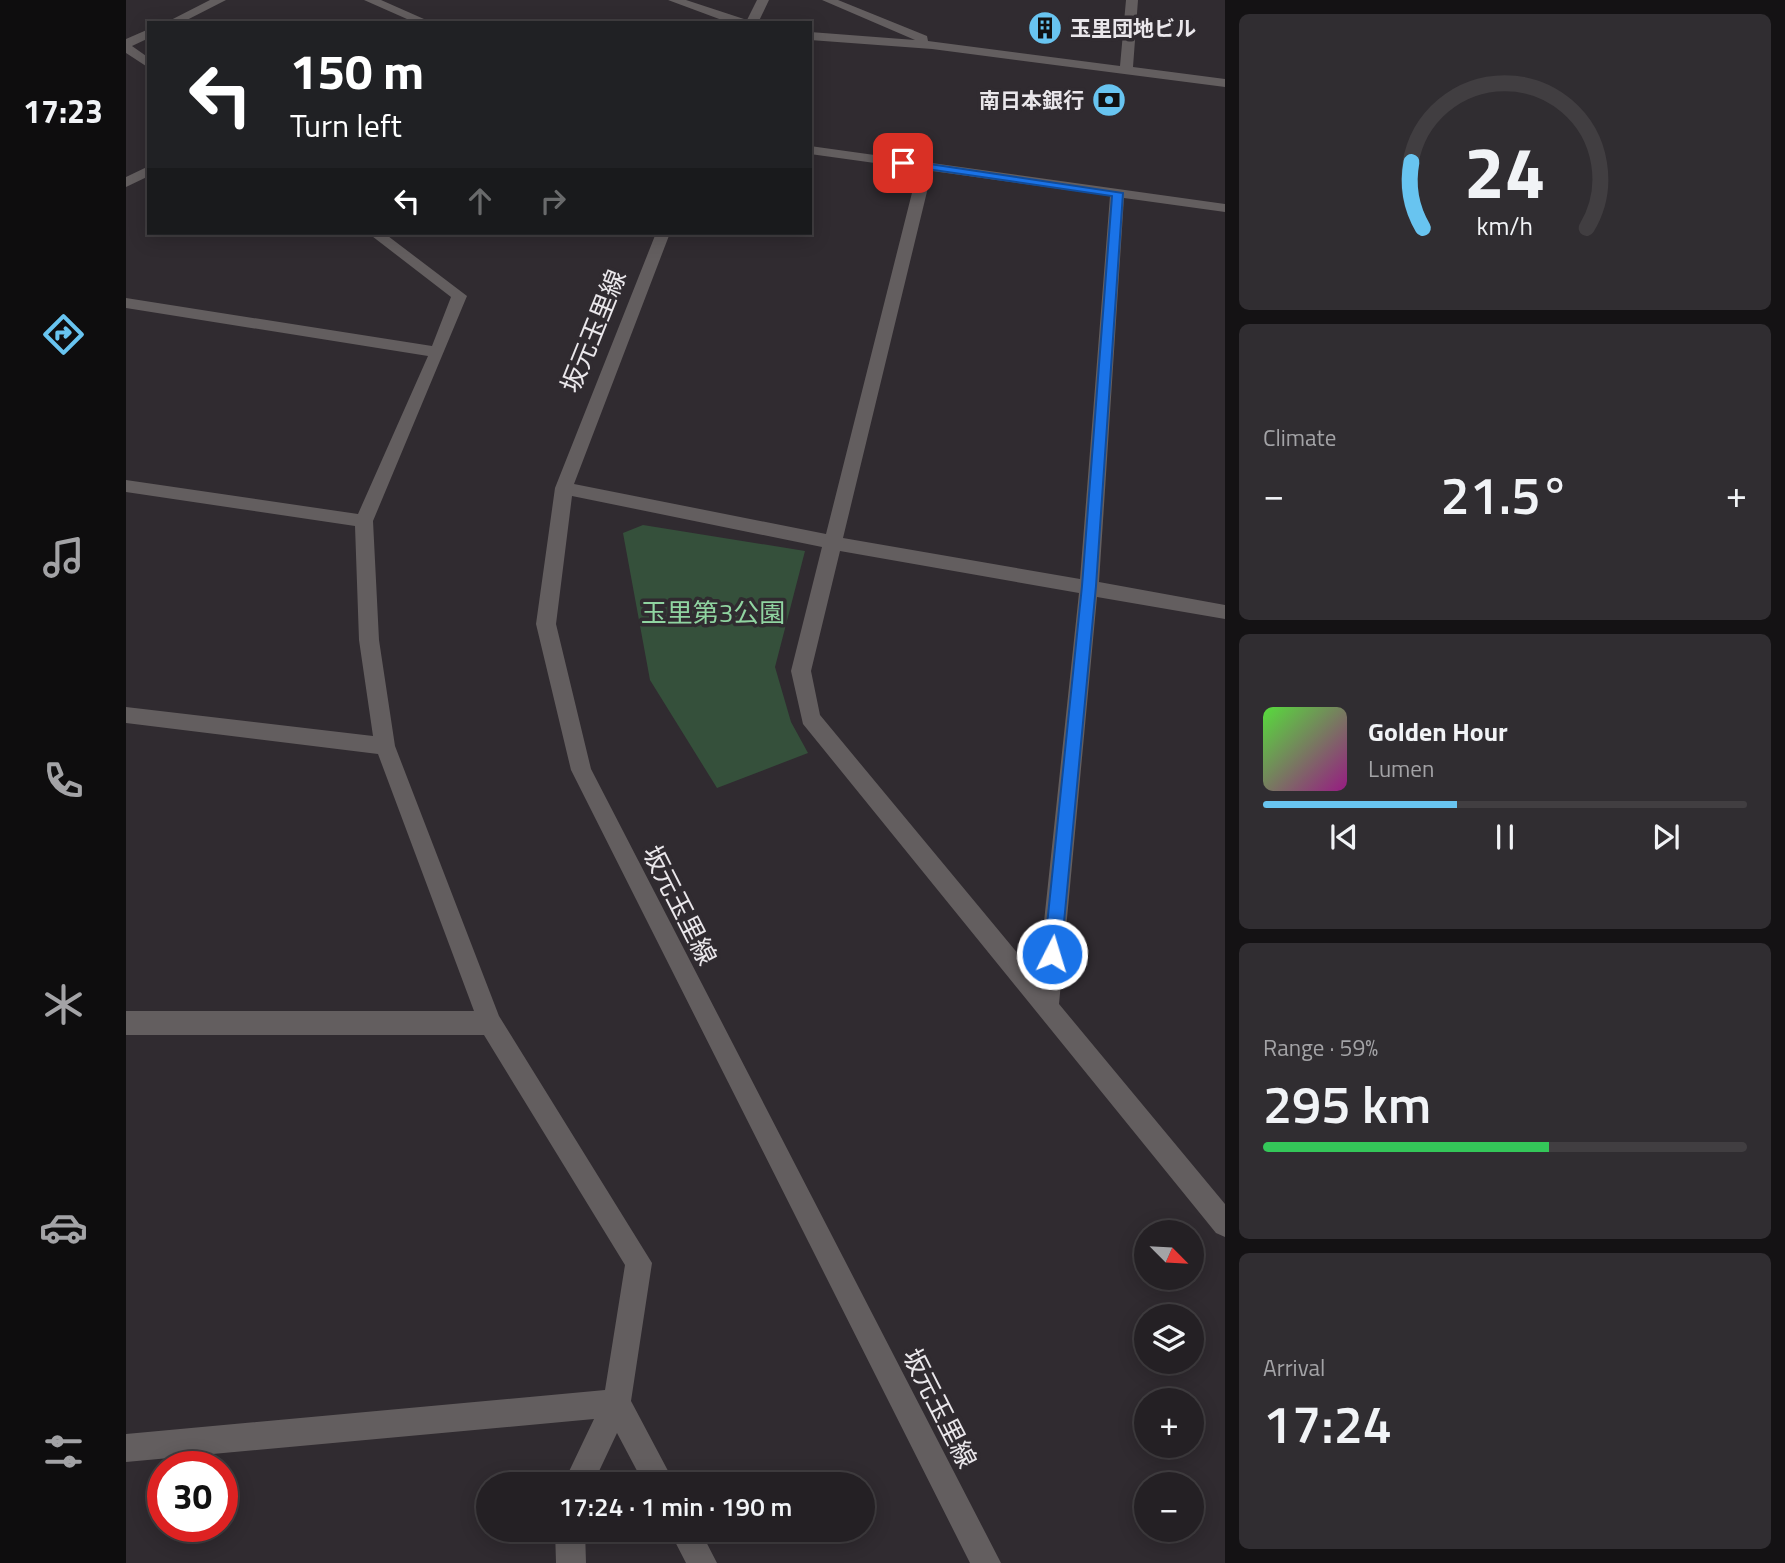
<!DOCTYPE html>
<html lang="en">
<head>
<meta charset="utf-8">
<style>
	body { margin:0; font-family:"Titillium Web","Noto Sans JP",sans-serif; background:#302d31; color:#f1f3f6; height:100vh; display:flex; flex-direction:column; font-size:26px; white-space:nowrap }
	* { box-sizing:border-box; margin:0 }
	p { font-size:23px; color:#a3a3a6 }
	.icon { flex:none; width:38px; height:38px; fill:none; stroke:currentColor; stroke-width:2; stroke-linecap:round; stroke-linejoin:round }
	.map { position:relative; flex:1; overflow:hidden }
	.side { display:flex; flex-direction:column; gap:14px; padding:14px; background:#141214; width:560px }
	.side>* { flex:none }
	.hud { position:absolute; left:21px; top:21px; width:665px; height:214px; border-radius:0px; box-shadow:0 4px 18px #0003,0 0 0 2px #413e41; background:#202124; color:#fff; overflow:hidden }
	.needle { width:46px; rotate:114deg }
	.buttons { position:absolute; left:1008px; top:1220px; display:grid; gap:14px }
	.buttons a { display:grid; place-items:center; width:70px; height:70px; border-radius:50%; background:#242024; box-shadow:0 4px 18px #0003,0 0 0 2px #413e41; font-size:35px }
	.speed { position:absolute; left:21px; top:1451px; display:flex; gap:14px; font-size:35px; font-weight:700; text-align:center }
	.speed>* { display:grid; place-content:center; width:91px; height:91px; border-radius:50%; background:#242024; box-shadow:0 4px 18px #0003,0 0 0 2px #413e41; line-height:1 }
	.speed .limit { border:10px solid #d22; background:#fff; color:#111 }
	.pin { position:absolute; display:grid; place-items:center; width:60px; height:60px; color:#fff; margin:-30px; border-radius:14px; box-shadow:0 4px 10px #0006 }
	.me { position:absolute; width:77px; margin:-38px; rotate:5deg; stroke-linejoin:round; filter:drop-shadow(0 0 5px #0008) }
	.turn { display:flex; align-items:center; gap:24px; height:147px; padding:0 28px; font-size:32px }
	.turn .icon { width:91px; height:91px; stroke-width:2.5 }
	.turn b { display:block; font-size:49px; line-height:60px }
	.lanes { display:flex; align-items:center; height:66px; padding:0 28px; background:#0003; justify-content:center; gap:35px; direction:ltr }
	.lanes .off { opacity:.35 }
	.big { font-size:52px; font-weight:600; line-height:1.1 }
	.side .widget { flex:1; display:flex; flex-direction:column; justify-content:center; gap:10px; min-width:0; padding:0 24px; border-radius:10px; background:#302d31 }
	.side .dial { align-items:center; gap:0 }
	.dial svg { height:182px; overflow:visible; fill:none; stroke:#413e41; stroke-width:7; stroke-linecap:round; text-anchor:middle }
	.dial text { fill:#f1f3f6; stroke:none }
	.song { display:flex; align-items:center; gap:21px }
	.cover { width:84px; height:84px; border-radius:10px; background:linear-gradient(135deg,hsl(110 70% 55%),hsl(310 70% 35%)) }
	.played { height:7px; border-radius:4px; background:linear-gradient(90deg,#68c4f0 40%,#413e41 40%) }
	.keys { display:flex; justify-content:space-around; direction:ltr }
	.heat { display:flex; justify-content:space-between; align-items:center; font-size:38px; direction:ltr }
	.charge { height:10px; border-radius:5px; background:linear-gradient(90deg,#34c759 59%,#413e41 0) }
	.trip { position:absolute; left:350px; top:1472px; width:399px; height:70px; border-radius:35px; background:#242024; box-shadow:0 4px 18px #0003,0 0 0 2px #413e41; font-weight:600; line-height:70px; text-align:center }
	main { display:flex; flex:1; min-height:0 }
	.tabs { display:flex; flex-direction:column; width:126px; justify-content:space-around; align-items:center; background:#0e0d0e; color:#a3a3a6 }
	.tabs .icon { width:49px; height:49px }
	.tabs .current { color:#68c4f0 }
	.tabs b { font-size:32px; color:#f1f3f6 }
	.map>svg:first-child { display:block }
</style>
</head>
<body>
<main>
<nav class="tabs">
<b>17:23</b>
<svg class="icon current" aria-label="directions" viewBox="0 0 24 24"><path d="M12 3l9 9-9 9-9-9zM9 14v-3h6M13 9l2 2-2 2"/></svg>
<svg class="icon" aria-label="music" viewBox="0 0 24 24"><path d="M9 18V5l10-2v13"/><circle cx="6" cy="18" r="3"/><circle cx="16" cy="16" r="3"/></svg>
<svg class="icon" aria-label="phone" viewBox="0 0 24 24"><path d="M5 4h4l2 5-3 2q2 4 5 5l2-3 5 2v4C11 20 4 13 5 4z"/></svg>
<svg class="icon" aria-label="climate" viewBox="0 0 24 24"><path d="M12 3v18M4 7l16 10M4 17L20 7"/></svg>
<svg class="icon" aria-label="car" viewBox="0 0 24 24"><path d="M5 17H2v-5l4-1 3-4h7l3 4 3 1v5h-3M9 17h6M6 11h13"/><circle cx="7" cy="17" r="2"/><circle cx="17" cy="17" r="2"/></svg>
<svg class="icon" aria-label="filters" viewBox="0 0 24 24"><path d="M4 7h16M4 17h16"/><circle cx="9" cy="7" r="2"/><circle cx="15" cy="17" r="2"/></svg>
</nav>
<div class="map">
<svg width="1099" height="1563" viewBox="0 0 1099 1563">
	<rect width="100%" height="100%" fill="#302b30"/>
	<path fill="#35503b" d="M517 525 679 551 649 667 665 722 682 753 591 788 524 680 497 533Z"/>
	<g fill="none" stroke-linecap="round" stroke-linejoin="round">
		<path fill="#635e5f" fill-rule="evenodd" d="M84 0H100L55 23H39Z
			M238 0H255L307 23H290Z
			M542 0H560L621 20 631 0H643L632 23H604Z
			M696 0H712L801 36 802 41 994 66 1000 0H1012L1007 67 1099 79V87L806 49 684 40V32L789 40Z
			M23 29V38L6 46 23 58V68L0 53V39Z
			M684 146 1099 204V212L998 198 973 582 1099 605V619L971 597 933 1004 1099 1204V1237L1090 1233 677 724 665 671 696 547 446 496 430 624 465 769 875 1563H844L445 770 410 624 429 488 530 233H544L448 484 700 534 792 169 684 154ZM806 171 984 196 954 579 717 538ZM714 551 953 593 912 978 694 715 685 671Z
			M23 166V176L0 187V177Z
			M242 233H258L341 296 247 521 253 640 269 746 373 1016 526 1263 505 1401 549 1484H518L491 1433 467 1484H437L468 1419 0 1462V1434L479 1390 499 1265 358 1035H0V1011H348L252 754 0 723V707L247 736 233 640 229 526 0 492V480L232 514 302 356 0 308V298L306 346 325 297Z
			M429 1530H459L460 1563H430Z
			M543 1530H574L591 1563H560Z"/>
	</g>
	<path fill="#1a73e8" stroke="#114b97" stroke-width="2" d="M777 160 997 193 970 586 935 954 932 960 926 962 920 960 918 954 956 586 986 196 773 165V161Z"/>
	<defs>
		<g id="building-disc" transform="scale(1.75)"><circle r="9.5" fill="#68c4f0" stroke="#302b30"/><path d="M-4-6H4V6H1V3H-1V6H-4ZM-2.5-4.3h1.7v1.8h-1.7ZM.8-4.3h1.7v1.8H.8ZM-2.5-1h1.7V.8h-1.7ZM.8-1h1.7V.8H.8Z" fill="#111"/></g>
		<g id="bank-disc" transform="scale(1.75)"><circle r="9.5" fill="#68c4f0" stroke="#302b30"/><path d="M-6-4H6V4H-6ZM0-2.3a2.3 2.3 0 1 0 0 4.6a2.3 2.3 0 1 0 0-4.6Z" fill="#111"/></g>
	</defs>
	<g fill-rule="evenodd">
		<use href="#building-disc" x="919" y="28"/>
		<use href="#bank-disc" x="983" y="100"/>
	</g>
	<g text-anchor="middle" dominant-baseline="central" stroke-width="7" stroke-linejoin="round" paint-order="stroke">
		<g font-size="21" font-weight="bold" fill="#eae7eb" stroke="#302b30" text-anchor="start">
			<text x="944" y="28">玉里団地ビル</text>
			<text x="958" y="100" text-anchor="end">南日本銀行</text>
		</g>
		<g font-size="26" fill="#eae7eb" stroke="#302b30">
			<text transform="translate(467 331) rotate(-68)">坂元玉里線</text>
			<text transform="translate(554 905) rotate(63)">坂元玉里線</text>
			<text transform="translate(814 1408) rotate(63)">坂元玉里線</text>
		</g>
		<g font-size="26" fill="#90d4a1" stroke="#302b30">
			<text x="587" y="612">玉里第3公園</text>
		</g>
	</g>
</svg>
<div class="buttons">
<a><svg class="needle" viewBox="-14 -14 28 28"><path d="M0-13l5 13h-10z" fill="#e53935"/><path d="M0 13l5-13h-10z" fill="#a3a3a6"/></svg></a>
<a><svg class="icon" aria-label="layers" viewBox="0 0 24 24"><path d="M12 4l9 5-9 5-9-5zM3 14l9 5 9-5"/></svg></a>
<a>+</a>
<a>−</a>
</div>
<div class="speed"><div class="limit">30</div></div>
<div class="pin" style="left:777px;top:163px;background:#d93025"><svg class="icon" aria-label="arrive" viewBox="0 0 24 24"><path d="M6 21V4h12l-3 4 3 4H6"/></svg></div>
<svg class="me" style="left:926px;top:954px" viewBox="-20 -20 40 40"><circle r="17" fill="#1a73e8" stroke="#fff" stroke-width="3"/><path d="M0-11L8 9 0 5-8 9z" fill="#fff"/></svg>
<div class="trip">17:24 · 1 min · 190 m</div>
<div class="hud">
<div class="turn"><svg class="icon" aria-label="left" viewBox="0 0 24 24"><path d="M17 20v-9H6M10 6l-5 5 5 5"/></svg><div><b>150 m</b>Turn left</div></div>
<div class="lanes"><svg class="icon" aria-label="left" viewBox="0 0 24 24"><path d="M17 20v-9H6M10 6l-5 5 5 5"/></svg><svg class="icon off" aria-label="ahead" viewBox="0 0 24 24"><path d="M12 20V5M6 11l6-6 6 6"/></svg><svg class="icon off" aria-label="right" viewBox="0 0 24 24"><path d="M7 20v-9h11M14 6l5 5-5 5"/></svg></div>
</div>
</div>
<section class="side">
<div class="widget dial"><svg viewBox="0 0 100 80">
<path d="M14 69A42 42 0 1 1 86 69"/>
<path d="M14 69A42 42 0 0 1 9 40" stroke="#68c4f0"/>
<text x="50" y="56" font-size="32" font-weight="700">24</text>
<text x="50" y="72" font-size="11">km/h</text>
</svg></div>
<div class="widget"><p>Climate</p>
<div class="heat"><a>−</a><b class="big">21.5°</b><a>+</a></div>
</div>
<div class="widget">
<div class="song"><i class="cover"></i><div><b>Golden Hour</b><p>Lumen</p></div></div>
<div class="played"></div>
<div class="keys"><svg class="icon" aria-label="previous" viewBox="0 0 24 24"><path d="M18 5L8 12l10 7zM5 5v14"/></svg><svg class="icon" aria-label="pause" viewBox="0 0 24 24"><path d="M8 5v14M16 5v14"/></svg><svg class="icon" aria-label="next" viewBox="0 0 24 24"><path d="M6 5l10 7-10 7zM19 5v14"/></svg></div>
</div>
<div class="widget"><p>Range · 59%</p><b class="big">295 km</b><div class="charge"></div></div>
<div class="widget"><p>Arrival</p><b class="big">17:24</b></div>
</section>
</main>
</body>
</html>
